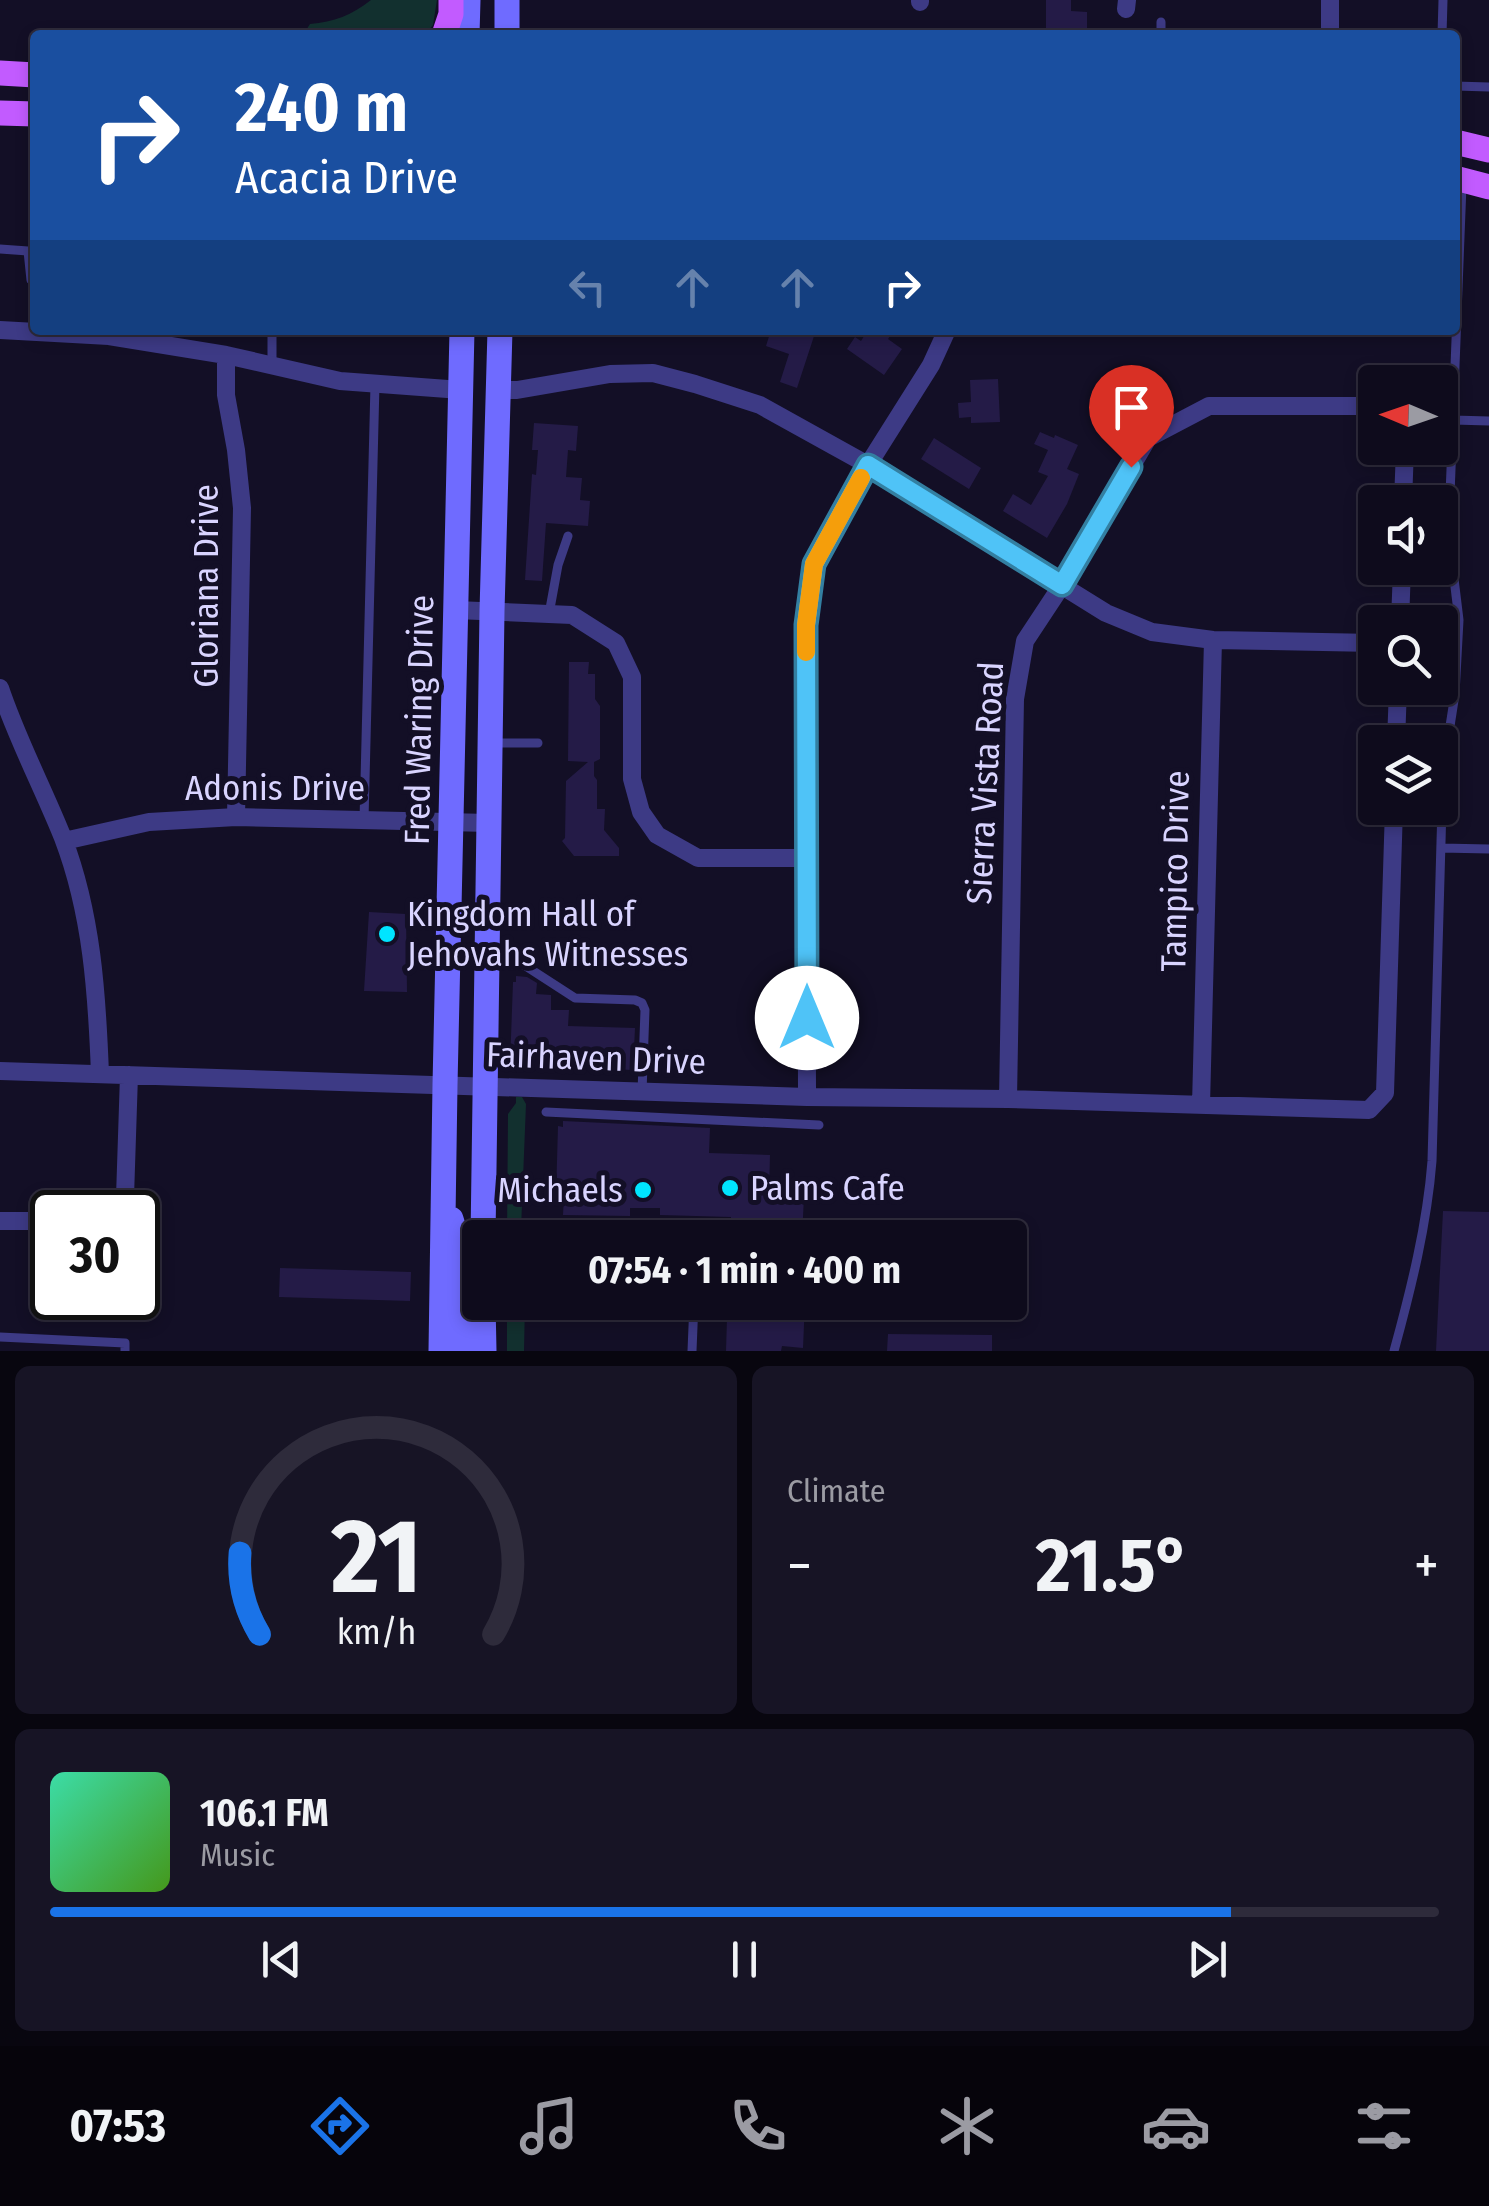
<!DOCTYPE html>
<html lang="en">
<head>
<meta charset="utf-8">
<style>
	body { margin:0; font-family:"Fira Sans Condensed",sans-serif; background:#171425; color:#f1f3f6; height:100vh; display:flex; flex-direction:column; font-size:38px; white-space:nowrap }
	* { box-sizing:border-box; margin:0 }
	p { font-size:32px; color:#9b9ba3 }
	.icon { flex:none; width:55px; height:55px; fill:none; stroke:currentColor; stroke-width:2; stroke-linecap:round; stroke-linejoin:round }
	.map { position:relative; height:1351px; overflow:hidden }
	.details { display:flex; flex-direction:column; gap:15px; padding:15px; background:#08060f; flex:1 }
	.details>* { flex:none }
	.guide { position:absolute; left:30px; top:30px; width:1430px; height:305px; border-radius:10px; box-shadow:0 5px 15px #0003,0 0 0 2px #2e2b3b; background:#1a4fa0; color:#fff; overflow:hidden }
	.needle { width:65px; rotate:272deg }
	.tools { position:absolute; left:1358px; top:365px; display:grid; gap:20px }
	.tools a { display:grid; place-items:center; width:100px; height:100px; border-radius:10px; background:#0e0b1c; box-shadow:0 5px 15px #0003,0 0 0 2px #2e2b3b; font-size:50px }
	.speed { position:absolute; left:30px; top:1190px; display:flex; gap:20px; font-size:50px; font-weight:700; text-align:center }
	.speed>* { display:grid; place-content:center; width:130px; height:130px; border-radius:50%; background:#0e0b1c; box-shadow:0 5px 15px #0003,0 0 0 2px #2e2b3b; line-height:1 }
	.speed .limit { border:5px solid #111; border-radius:15px; background:#fff; color:#111 }
	.pin { position:absolute; display:grid; place-items:center; width:85px; height:85px; color:#fff; margin:-102px -42px; border-radius:50% 50% 50% 0; rotate:-45deg; box-shadow:0 0 10px #0007 }
	.pin .icon { rotate:45deg }
	.me { position:absolute; width:110px; margin:-55px; rotate:0deg; stroke-linejoin:round; filter:drop-shadow(0 0 8px #0008) }
	.turn { display:flex; align-items:center; gap:35px; height:210px; padding:0 40px; font-size:45px }
	.turn .icon { width:130px; height:130px; stroke-width:2.5 }
	.turn b { display:block; font-size:70px; line-height:85px }
	.lanes { display:flex; align-items:center; height:95px; padding:0 40px; background:#0003; justify-content:center; gap:50px; direction:ltr }
	.lanes .off { opacity:.35 }
	.big { font-size:75px; font-weight:700; line-height:1.1 }
	.details .widget { flex:1; display:flex; flex-direction:column; justify-content:center; gap:15px; min-width:0; padding:0 35px; border-radius:15px; background:#171425 }
	.details .dial { align-items:center; gap:0 }
	.dial svg { height:260px; overflow:visible; fill:none; stroke:#2e2b3b; stroke-width:7; stroke-linecap:round; text-anchor:middle }
	.dial text { fill:#f1f3f6; stroke:none }
	.song { display:flex; align-items:center; gap:30px }
	.cover { width:120px; height:120px; border-radius:15px; background:linear-gradient(135deg,hsl(160 70% 55%),hsl(100 70% 35%)) }
	.played { height:10px; border-radius:5px; background:linear-gradient(90deg,#1a73e8 85%,#2e2b3b 85%) }
	.keys { display:flex; justify-content:space-around; direction:ltr }
	.heat { display:flex; justify-content:space-between; align-items:center; font-size:55px; direction:ltr }
	.details .tiles { flex:1; display:grid; gap:15px; grid-template-columns:1fr 1fr }
	.widget:last-child { grid-column:span 2 }
	.trip { position:absolute; left:462px; top:1220px; width:565px; height:100px; border-radius:10px; background:#0e0b1c; box-shadow:0 5px 15px #0003,0 0 0 2px #2e2b3b; font-weight:700; line-height:100px; text-align:center }
	.tab-bar { display:flex; height:160px; justify-content:space-around; align-items:center; background:#06040b; color:#9b9ba3 }
	.tab-bar .icon { width:70px; height:70px }
	.tab-bar .current { color:#1a73e8 }
	.tab-bar b { font-size:45px; color:#f1f3f6 }
	.map>svg:first-child { display:block }
</style>
</head>
<body>
<div class="map">
<svg width="1489" height="1351" viewBox="0 0 1489 1351">
	<rect width="100%" height="100%" fill="#130f26"/>
	<path fill="#12302f" d="M371 0H437L433 25 425 35H303L310 24C334 22 352 15 371 0Z
		M516 1097H522L526 1104 521 1229 528 1230 527 1237H507L508 1114 516 1103Z
		M507 1303H525L524 1351H507Z"/>
	<path fill="#241b47" d="M1046 0H1071V11L1087 12V30L1046 28Z
		M771 330H785L795 333 796 330H816L797 388 780 382 789 354 766 346Z
		M868 330H894L888 339 902 349 884 375 847 349 855 337 861 341Z
		M998 379 1000 422 971 423V417L959 418 958 403 971 402 970 380Z
		M534 423 578 426 576 451 568 450 566 477 582 478 580 500 590 501 588 526 546 523 542 581 525 580 532 474 536 475 538 450H532Z
		M1040 432 1054 438 1055 435 1078 445 1067 469 1079 474 1067 504 1047 538 1003 511 1013 494 1031 505 1048 476 1038 472 1048 450 1034 444Z
		M934 438 981 468 969 489 921 459Z
		M569 662H589L588 674H595V699L600 706V759L594 762V776L597 780V809H605L604 830 619 848V856H574L562 841 565 838 566 781 588 762 568 761Z
		M369 912 406 914 407 992 364 991Z
		M516 976 527 977 537 983 536 994 551 995V1010H569L568 1026 635 1028 633 1070 510 1065 513 982H516Z
		M563 1121 710 1128 709 1153 770 1155 769 1194 804 1196 802 1238H730L731 1217 660 1215V1208H630V1216L563 1215 564 1196H556L558 1126 563 1127Z
		M1443 1211 1489 1212V1351H1436Z
		M280 1268 411 1272 410 1301 279 1297Z
		M736 1302H805L803 1348 782 1346 781 1351H726L727 1318 736 1319Z
		M888 1334 992 1335V1351H887Z"/>
	<g fill="none" stroke-linecap="round" stroke-linejoin="round">
		<path stroke="#3d3a85" stroke-width="9" d="M1161 35V22
			M1442 35 1443 0
			M1455 86 1489 87
			M0 249 28 251 31 280
			M272 330V366
			M1453 420 1489 421
			M549 614 558 565 568 536
			M493 743H538
			M364 820 375 384
			M1441 848 1489 849
			M489 965H524L575 998 635 1000 642 1003 645 1010 642 1092
			M546 1112 819 1125
			M0 1337 125 1343V1351
			M692 1351 694 1302
			M1394 1351C1411 1289 1427 1225 1432 1161L1443 771 1455 694 1459 620 1451 554 1450 495 1462 185"/>
		<path stroke="#3d3a85" stroke-width="18" d="M920 2V0
			M1126 9 1127 0
			M1330 35V0
			M0 330 109 336 226 355 340 381 461 390
			M226 355V395L236 450 242 508 236 817
			M499 390H517L610 374 653 373 695 384 760 405 868 465 1106 613 1152 632 1213 640 1375 643
			M1403 502 1405 448
			M456 610 572 615 616 643 632 677V779L641 812 657 835 698 858H806
			M1400 622 1402 568
			M0 688C17 739 43 788 63 838 92 914 97 994 100 1074
			M1396 742 1398 688
			M64 841 149 822 236 817 489 823
			M0 1071 807 1097 1008 1099 1369 1110 1385 1093 1394 808
			M807 1097 806 625 815 563 868 465 931 365 947 330
			M1008 1099 1015 699 1025 641 1062 585 1148 438 1209 406H1375
			M1201 1105 1213 640
			M120 1212 125 1197 129 1075
			M0 1221H52"/>
		<path stroke="#6f6bff" stroke-width="25" d="M467 35 468 0
			M507 35V0
			M451 1219 460 1249 463 1351
			M483 1238 492 611 500 330
			M483 1302 484 1351
			M441 1351 445 1085 462 330"/>
		<path stroke="#c25bff" stroke-width="25" d="M444 35 451 14V0
			M0 73 35 75
			M0 113 35 114
			M1455 142 1489 150
			M1455 178 1489 187"/>
	</g>
	<g fill="none" stroke-linecap="round" stroke-linejoin="round">
		<g stroke="#337fa1" stroke-width="25">
			<path id="route" d="M807 1018 806 625 814 564 868 465 1062 585 1131 467"/>
		</g>
		<use href="#route" stroke="#4fc3f7" stroke-width="18"/>
		<path stroke="#f59e0b" stroke-width="18" d="M806 652V625L814 564 861 478"/>
	</g>
	<g fill="#00e5ff" stroke="#130f26" stroke-width="4">
		<circle cx="387" cy="934" r="10"/>
		<circle cx="730" cy="1188" r="10"/>
		<circle cx="643" cy="1190" r="10"/>
	</g>
	<g text-anchor="middle" dominant-baseline="central" stroke-width="10" stroke-linejoin="round" paint-order="stroke">
		<g font-size="35" fill="#d9d4ff" stroke="#130f26">
			<text transform="translate(206 586) rotate(-90)">Gloriana Drive</text>
			<text transform="translate(419 720) rotate(-89)">Fred Waring Drive</text>
			<text transform="translate(985 783) rotate(-87)">Sierra Vista Road</text>
			<text x="275" y="788">Adonis Drive</text>
			<text transform="translate(1175 871) rotate(-89)">Tampico Drive</text>
			<text transform="translate(596 1058) rotate(2)">Fairhaven Drive</text>
		</g>
		<g font-size="35" fill="#d9d4ff" stroke="#130f26" text-anchor="start">
			<text x="407" y="914">Kingdom Hall of<tspan x="407" dy="40">Jehovahs Witnesses</tspan></text>
			<text x="750" y="1188">Palms Cafe</text>
			<text x="623" y="1190" text-anchor="end">Michaels</text>
		</g>
	</g>
</svg>
<div class="tools">
<a><svg class="needle" viewBox="-14 -14 28 28"><path d="M0-13l5 13h-10z" fill="#e53935"/><path d="M0 13l5-13h-10z" fill="#9b9ba3"/></svg></a>
<a><svg class="icon" aria-label="sound" viewBox="0 0 24 24"><path d="M4 9h4l5-4v14l-5-4H4zM17 9q2 3 0 6"/></svg></a>
<a><svg class="icon" aria-label="search" viewBox="0 0 24 24"><circle cx="10" cy="10" r="6"/><path d="M15 15l6 6"/></svg></a>
<a><svg class="icon" aria-label="layers" viewBox="0 0 24 24"><path d="M12 4l9 5-9 5-9-5zM3 14l9 5 9-5"/></svg></a>
</div>
<div class="speed"><div class="limit">30</div></div>
<div class="pin" style="left:1131px;top:467px;background:#d93025"><svg class="icon" aria-label="arrive" viewBox="0 0 24 24"><path d="M6 21V4h12l-3 4 3 4H6"/></svg></div>
<svg class="me" style="left:807px;top:1018px" viewBox="-20 -20 40 40"><circle r="19" fill="#fff"/><path d="M0-13L10 11 0 6-10 11z" fill="#4fc3f7"/></svg>
<div class="trip">07:54 · 1 min · 400 m</div>
<div class="guide">
<div class="turn"><svg class="icon" aria-label="right" viewBox="0 0 24 24"><path d="M7 20v-9h11M14 6l5 5-5 5"/></svg><div><b>240 m</b>Acacia Drive</div></div>
<div class="lanes"><svg class="icon off" aria-label="left" viewBox="0 0 24 24"><path d="M17 20v-9H6M10 6l-5 5 5 5"/></svg><svg class="icon off" aria-label="ahead" viewBox="0 0 24 24"><path d="M12 20V5M6 11l6-6 6 6"/></svg><svg class="icon off" aria-label="ahead" viewBox="0 0 24 24"><path d="M12 20V5M6 11l6-6 6 6"/></svg><svg class="icon" aria-label="right" viewBox="0 0 24 24"><path d="M7 20v-9h11M14 6l5 5-5 5"/></svg></div>
</div>
</div>
<section class="details">
<div class="tiles">
<div class="widget dial"><svg viewBox="0 0 100 80">
<path d="M14 69A42 42 0 1 1 86 69"/>
<path d="M14 69A42 42 0 0 1 8 44" stroke="#1a73e8"/>
<text x="50" y="56" font-size="32" font-weight="700">21</text>
<text x="50" y="72" font-size="11">km/h</text>
</svg></div>
<div class="widget"><p>Climate</p>
<div class="heat"><a>−</a><b class="big">21.5°</b><a>+</a></div>
</div>
<div class="widget">
<div class="song"><i class="cover"></i><div><b>106.1 FM</b><p>Music</p></div></div>
<div class="played"></div>
<div class="keys"><svg class="icon" aria-label="previous" viewBox="0 0 24 24"><path d="M18 5L8 12l10 7zM5 5v14"/></svg><svg class="icon" aria-label="pause" viewBox="0 0 24 24"><path d="M8 5v14M16 5v14"/></svg><svg class="icon" aria-label="next" viewBox="0 0 24 24"><path d="M6 5l10 7-10 7zM19 5v14"/></svg></div>
</div>
</div>
</section>
<nav class="tab-bar">
<b>07:53</b>
<svg class="icon current" aria-label="directions" viewBox="0 0 24 24"><path d="M12 3l9 9-9 9-9-9zM9 14v-3h6M13 9l2 2-2 2"/></svg>
<svg class="icon" aria-label="music" viewBox="0 0 24 24"><path d="M9 18V5l10-2v13"/><circle cx="6" cy="18" r="3"/><circle cx="16" cy="16" r="3"/></svg>
<svg class="icon" aria-label="phone" viewBox="0 0 24 24"><path d="M5 4h4l2 5-3 2q2 4 5 5l2-3 5 2v4C11 20 4 13 5 4z"/></svg>
<svg class="icon" aria-label="climate" viewBox="0 0 24 24"><path d="M12 3v18M4 7l16 10M4 17L20 7"/></svg>
<svg class="icon" aria-label="car" viewBox="0 0 24 24"><path d="M5 17H2v-5l4-1 3-4h7l3 4 3 1v5h-3M9 17h6M6 11h13"/><circle cx="7" cy="17" r="2"/><circle cx="17" cy="17" r="2"/></svg>
<svg class="icon" aria-label="filters" viewBox="0 0 24 24"><path d="M4 7h16M4 17h16"/><circle cx="9" cy="7" r="2"/><circle cx="15" cy="17" r="2"/></svg>
</nav>
</body>
</html>
